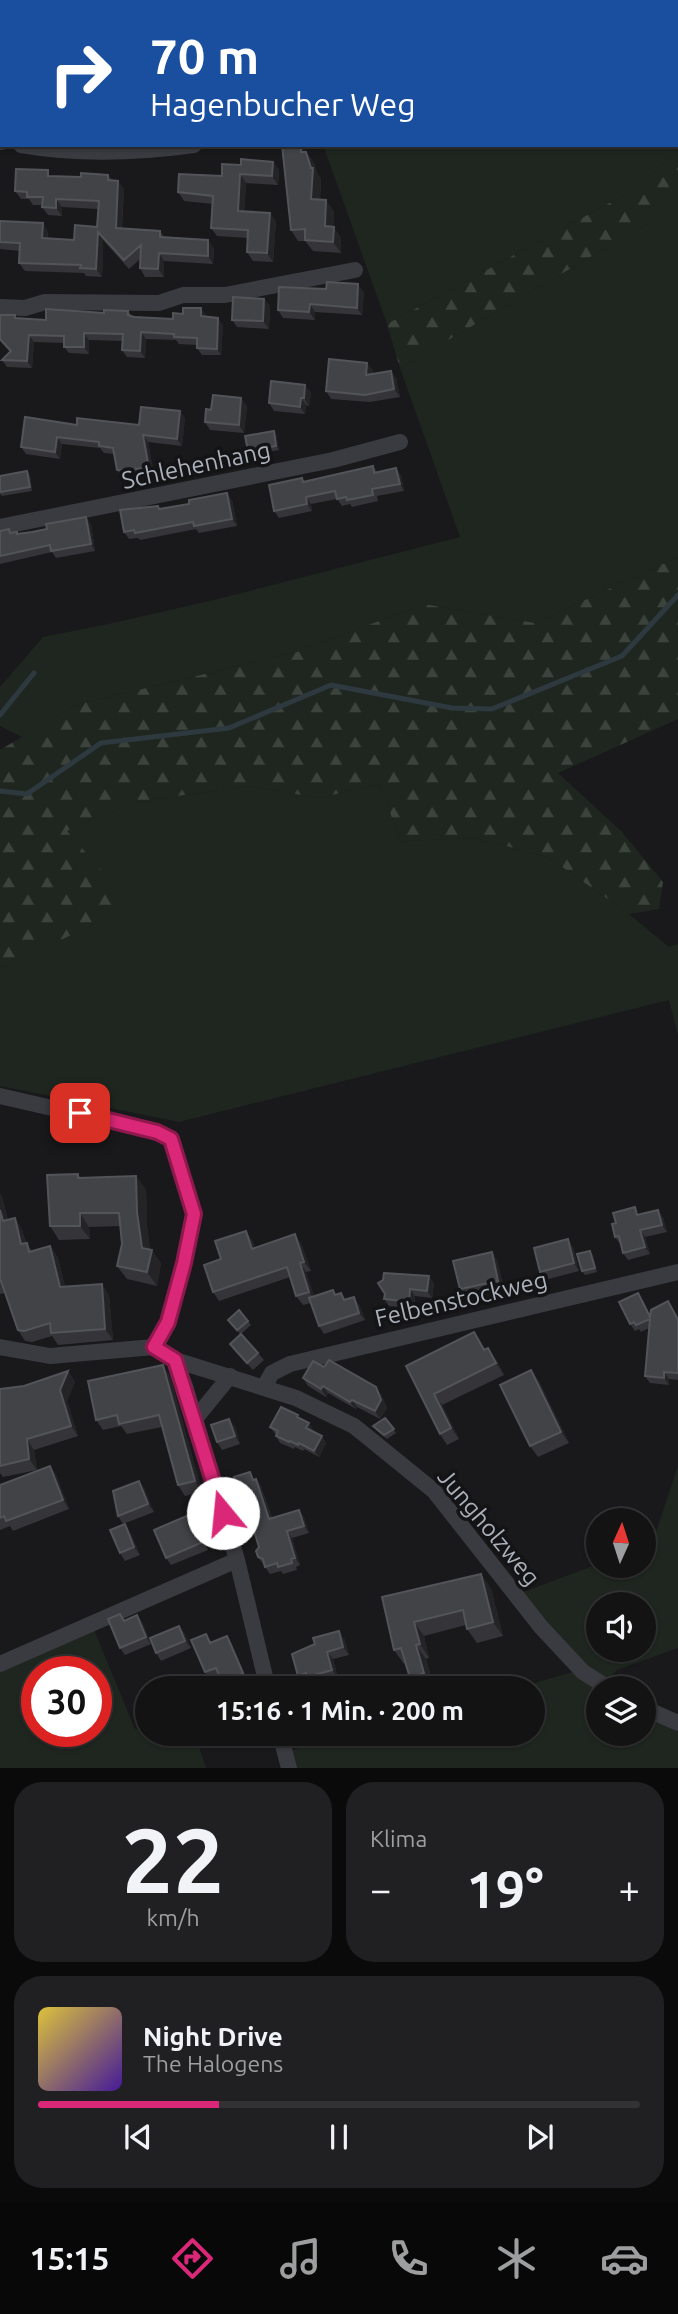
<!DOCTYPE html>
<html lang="de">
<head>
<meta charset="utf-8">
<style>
	body { margin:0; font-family:Ubuntu,sans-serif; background:#202022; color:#f1f3f6; height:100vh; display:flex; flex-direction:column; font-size:26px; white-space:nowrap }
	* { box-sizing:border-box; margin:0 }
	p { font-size:23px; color:#9d9ea0 }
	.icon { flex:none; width:38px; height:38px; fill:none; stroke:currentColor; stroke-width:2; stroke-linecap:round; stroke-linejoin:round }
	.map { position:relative; height:1768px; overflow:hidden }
	.sheet { display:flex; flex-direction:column; gap:14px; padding:14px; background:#0a0a0b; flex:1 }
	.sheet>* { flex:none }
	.guide { position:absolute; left:0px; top:0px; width:679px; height:147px; box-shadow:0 2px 5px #0004,0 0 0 2px #323234; background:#1a4fa0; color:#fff; overflow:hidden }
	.needle { width:46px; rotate:3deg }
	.controls { position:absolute; left:586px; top:1508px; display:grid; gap:14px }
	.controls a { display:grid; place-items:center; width:70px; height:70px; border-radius:50%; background:#131314; box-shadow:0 2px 5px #0004,0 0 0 2px #323234; font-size:35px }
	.speed { position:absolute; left:21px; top:1656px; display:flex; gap:14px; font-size:35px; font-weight:700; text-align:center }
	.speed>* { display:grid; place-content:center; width:91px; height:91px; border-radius:50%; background:#131314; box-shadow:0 2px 5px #0004,0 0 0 2px #323234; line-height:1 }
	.speed .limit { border:10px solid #d22; background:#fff; color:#111 }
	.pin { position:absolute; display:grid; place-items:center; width:60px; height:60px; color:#fff; margin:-30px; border-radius:14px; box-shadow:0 4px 10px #0006 }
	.me { position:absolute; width:77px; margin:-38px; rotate:343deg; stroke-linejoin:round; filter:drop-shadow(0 0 5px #0008) }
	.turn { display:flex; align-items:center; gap:24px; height:147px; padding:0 35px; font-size:32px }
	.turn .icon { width:91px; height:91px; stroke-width:2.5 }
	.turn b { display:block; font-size:49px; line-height:60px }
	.big { font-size:52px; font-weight:700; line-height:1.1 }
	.sheet .card { flex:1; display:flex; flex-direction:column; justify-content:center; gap:10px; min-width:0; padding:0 24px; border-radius:28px; background:#202022 }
	.sheet .dial { align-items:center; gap:0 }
	.dial b { font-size:91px; line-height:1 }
	.song { display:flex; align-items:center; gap:21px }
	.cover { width:84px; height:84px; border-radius:10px; background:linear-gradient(135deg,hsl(50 70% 55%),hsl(260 70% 35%)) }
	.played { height:7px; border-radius:4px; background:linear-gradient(90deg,#db2777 30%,#323234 30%) }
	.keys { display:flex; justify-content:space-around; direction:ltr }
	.heat { display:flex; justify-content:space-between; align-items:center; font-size:38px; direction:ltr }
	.sheet .tiles { flex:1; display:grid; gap:14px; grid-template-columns:1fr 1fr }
	.card:last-child { grid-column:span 2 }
	.trip { position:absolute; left:135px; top:1676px; width:410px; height:70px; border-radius:35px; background:#131314; box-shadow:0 2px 5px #0004,0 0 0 2px #323234; font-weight:700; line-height:70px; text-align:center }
	.tab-bar { display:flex; height:112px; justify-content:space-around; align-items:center; background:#080808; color:#9d9ea0 }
	.tab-bar .icon { width:49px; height:49px }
	.tab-bar .selected { color:#db2777 }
	.tab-bar b { font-size:32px; color:#f1f3f6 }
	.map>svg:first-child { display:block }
</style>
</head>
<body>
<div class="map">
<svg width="678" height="1768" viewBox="0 0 678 1768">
	<defs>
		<pattern id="forest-firs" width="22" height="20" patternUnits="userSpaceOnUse" patternTransform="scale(1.75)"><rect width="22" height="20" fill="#1e261f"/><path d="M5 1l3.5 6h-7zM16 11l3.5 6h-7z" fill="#3c433d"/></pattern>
	</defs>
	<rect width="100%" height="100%" fill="#19191b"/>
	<path fill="#1e261f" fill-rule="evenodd" d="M7 0H227L12 2Z
		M272 0H678V149L639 187 387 324 323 145H677V2Z
		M678 197V557L535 623 424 604 297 652 75 705 22 737 0 726V687L43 637 108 624 214 600 460 537 400 368 654 220Z
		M380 784 400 841 475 838 548 857 629 914 669 947 678 944V1035L669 1000 179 1122 0 1086V969L131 906 66 831 135 802 248 786 319 798Z
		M678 1466V1648L617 1670 598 1689V1734H644V1713L678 1732V1768H294L297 1767 292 1750 349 1734H532V1689H513L587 1668 518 1594 598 1564V1566H644V1547L652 1544ZM598 1605H644V1650H598Z
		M92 1625 135 1729 147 1724V1734H195L206 1768H0V1664ZM37 1671H96V1731H37Z"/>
	<path fill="url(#forest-firs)" d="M678 149V197L654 220 400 368 387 324 639 187Z
		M678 557V719L558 773 622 832 663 882 659 909 629 914 548 857 475 838 400 841 380 784 319 798 248 786 135 802 67 831 132 906 0 969V750L75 705 297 652 424 604 535 623Z"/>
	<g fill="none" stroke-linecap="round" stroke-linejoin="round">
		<path stroke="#2e393f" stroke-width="5" d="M0 715 34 673
			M0 791 27 794 101 743 229 728 331 685 452 708 492 709 622 656 678 595"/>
		<path stroke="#3a3b40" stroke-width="16" d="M0 142H2
			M21 145C79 155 136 153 194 145
			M0 307 25 308 45 302 159 303 183 295H225L355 270
			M0 527 333 460 400 442
			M0 1096 157 1132 171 1139 194 1214 184 1263 168 1322 154 1347
			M0 1347 50 1356 154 1347
			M154 1347 175 1360 296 1398 354 1426 434 1491 541 1627 583 1672 610 1689
			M175 1360 185 1386 237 1560 268 1689
			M264 1387 272 1373 290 1364 678 1272
			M195 1419 230 1376
			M0 1664 237 1560
			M644 1708 678 1723
			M280 1734 289 1768"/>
	</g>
	<path fill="#353539" d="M301 145 314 163 317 173 321 179 320 200 334 211 333 227 341 238V253L313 251 305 241H298L291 230Z
		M273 162 279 170 278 185 246 183 244 211 276 221 273 262 253 261 247 252 248 238 217 236 211 228 213 204 184 201 178 192 222 176 241 165Z
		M108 175 112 180 124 189 122 228 160 231 165 238 214 248 213 264 164 261V277H145L140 268V259L129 269 103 240 102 277 86 276 84 273 25 271 19 263 20 251 0 249V221L48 232V238L74 240 97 227 98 209 62 207V216L48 215 42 207V205H33L29 199H21L15 191 52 176 81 177Z
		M364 292 362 315 315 312V320L283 318 278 310Z
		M264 299 270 306 269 329 237 327 232 320Z
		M128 311 132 316 173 319 206 315V316L223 325 221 355H202L197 348V345L179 344 176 340 146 339 145 358 127 357 122 350 123 341 89 340V354L69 353 64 347V343L34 342 32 368 7 367 2 360 10 352 0 341V315L17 319 46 320Z
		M373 370 372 374 391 371 396 378 400 397 370 402 331 399 326 391Z
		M311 392 309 406 306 405 305 414 274 411 269 403Z
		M247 406 244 433 210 430 205 422 211 410Z
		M180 411 185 418 182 446 148 442 154 475 122 477 117 470 114 454 104 453 100 448 62 444 60 459 26 454 21 447 77 425H139Z
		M276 434 279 450 251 455 248 451Z
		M373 466 377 472 401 475 404 491 377 496 378 501 352 507 350 504 342 506 337 499 311 504 312 511 279 518 274 511 302 478 305 482Z
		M27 471 30 475 32 491 2 496 0 494V476Z
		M232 500 237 526 199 533 196 529 140 540 138 538 129 539 124 532 158 506 160 509Z
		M91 524 95 551 56 558 52 552 0 564V531L9 529 11 532 19 534Z
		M78 1174 81 1178 146 1189 147 1226 150 1250 161 1263 157 1286 127 1279 117 1266 122 1244 120 1226 89 1227 90 1239 59 1240 50 1226Z
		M0 1194 2 1197 8 1220 15 1218 22 1230 26 1243 32 1251 50 1246 58 1258 65 1287 109 1295 113 1340 58 1345 52 1336 32 1342 25 1341 18 1330 5 1293 0 1294Z
		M640 1215 663 1217 667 1232 645 1237 650 1254 628 1260 623 1253 621 1244H620L615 1237Z
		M252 1240 255 1248 301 1243 311 1271 306 1272 314 1296 336 1295 359 1304 365 1320 324 1334 319 1326 311 1303 303 1305 296 1296 290 1277 219 1301 213 1292 221 1259Z
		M573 1247 579 1271 545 1280 540 1272Z
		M593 1255 597 1272 585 1275 582 1271Z
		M497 1260 504 1288 465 1297 460 1289Z
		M434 1283 432 1298 415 1296 414 1309 389 1306 384 1299 385 1294Z
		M643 1300 650 1315 668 1301 678 1317V1380L669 1379V1385L650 1383 645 1376 649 1328 641 1332 639 1329 635 1331 630 1324Z
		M248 1321 251 1325 241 1334 258 1353 264 1360 253 1370 235 1351 230 1344 240 1334 231 1324Z
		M474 1332 485 1349 496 1359 504 1375 442 1405 459 1439 447 1445 440 1434 406 1366Z
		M324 1367 381 1394 387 1408 380 1419 357 1407 356 1409 328 1393 326 1397 308 1386 303 1378Z
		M68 1371 75 1382 67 1401 78 1436 34 1450 37 1470 3 1477 0 1473V1389L24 1386Z
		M170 1376 202 1492 185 1496 178 1485 162 1427 127 1434 121 1426 103 1430 96 1420Z
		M539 1381 569 1443 538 1457 530 1446Z
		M385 1418 396 1433 387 1439 376 1430 373 1426Z
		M229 1419 235 1427 240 1444 222 1450 217 1442Z
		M301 1420 309 1423 313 1430V1431L322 1436 326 1443 319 1457 304 1449 303 1451 295 1447 294 1449 280 1443 276 1436V1435L270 1427Z
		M50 1466 56 1475 69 1509 13 1531 10 1526 0 1530V1485Z
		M255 1479H256L261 1486 272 1518 299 1510 304 1517 309 1533 292 1538 300 1565 296 1567 297 1570 283 1574 281 1571 270 1574 258 1557 259 1547 254 1529 248 1531 243 1524 240 1495Z
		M144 1488 154 1512 123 1524 118 1516Z
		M196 1522 208 1550 171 1565 166 1558Z
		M130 1532 140 1555 125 1561 120 1553Z
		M491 1588 503 1636 477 1643 467 1629 466 1625 424 1636 429 1658 426 1659 434 1687 429 1689H417L410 1678 405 1663 404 1664 394 1650 382 1597Z
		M120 1614 125 1620 137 1615 142 1622 151 1644 125 1655 120 1648Z
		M179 1626 185 1634 191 1648 161 1661 156 1653Z
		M344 1638 349 1655 333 1659 338 1678 312 1685 310 1681 303 1683 298 1676Z
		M210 1640 212 1643 231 1642 247 1679 241 1682 245 1689H225L219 1675 210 1678 205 1672Z
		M222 1734H253L227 1742Z"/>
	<path fill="#242427" d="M301 145 314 163 317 173 321 179 319 211 311 199 301 152Z
		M273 162 279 170 278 185 272 176Z
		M240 174 246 183 244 219 238 211Z
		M118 181 124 189 121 236 116 228Z
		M56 199 62 207V216L56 208Z
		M326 200 334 211 333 237 325 226Z
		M270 213 276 221 273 262 267 253Z
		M43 223 48 232 47 246 42 238Z
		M334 227 341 238V253L333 242Z
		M98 232 103 240 102 277 96 269Z
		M208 240 214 248 213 264 208 256Z
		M159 253 164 261V277L158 269Z
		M358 284 364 292 362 315 357 308Z
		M264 299 270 306 269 329 263 321Z
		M310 304 315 312V320L309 312Z
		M201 308 206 315V323L201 316Z
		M218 318 223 325 221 355 217 349Z
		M141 332 146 339 145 358 140 351Z
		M84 333 89 340V354L84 347Z
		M29 335 34 342 32 368 27 361Z
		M367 363 373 370 371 383 366 375Z
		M391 371 396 378 400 397 394 389Z
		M305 385 311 392 309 406 304 398Z
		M241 398 247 406 244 433 239 425Z
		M301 398 306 405 305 414 300 407Z
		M180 411 185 418 182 446 177 439Z
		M274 431 276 434 279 450 276 446Z
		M143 435 148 442 154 475 149 468Z
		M57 437 62 444 60 459 55 452Z
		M396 468 401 475 404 491 400 484Z
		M27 471 30 475 32 491 30 487Z
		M227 493 232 500 237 526 232 519Z
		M306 497 311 504 312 511 307 504Z
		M86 517 91 524 95 551 91 544Z
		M136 1176 146 1189 147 1226 151 1256 152 1250 161 1263 157 1286 147 1272 142 1248 137 1212Z
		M0 1194 2 1197 11 1233 3 1221 0 1210Z
		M658 1210 663 1217 667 1232 662 1225Z
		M80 1213 89 1227 90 1239 80 1226Z
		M15 1218 22 1230 29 1256 21 1244Z
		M640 1230 645 1237 650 1254 645 1247Z
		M246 1231 252 1240 258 1258 252 1249Z
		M295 1234 301 1243 311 1271 304 1262Z
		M568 1239 573 1247 579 1271 574 1263Z
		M50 1246 58 1258 68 1298 60 1287Z
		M590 1251 593 1255 597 1272 595 1268Z
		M492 1252 497 1260 504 1288 498 1281Z
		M300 1263 306 1272 316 1301 309 1292Z
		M429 1276 434 1283 432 1298 427 1291Z
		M102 1284 109 1295 113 1340 105 1329Z
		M410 1289 415 1296 414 1309 409 1302Z
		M354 1297 359 1304 365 1320 359 1313Z
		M474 1332 482 1343 492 1362 484 1350Z
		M488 1348 496 1359 504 1375 496 1363Z
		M163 1365 170 1376 202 1492 195 1481Z
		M531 1370 539 1381 569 1443 561 1432Z
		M68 1371 75 1382 67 1401 78 1436 71 1426 60 1390Z
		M664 1372 669 1379V1385L664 1378Z
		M323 1386 328 1393 326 1397 321 1389Z
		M376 1387 381 1394 387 1408 380 1419 375 1411Z
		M434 1394 442 1405 459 1439 451 1428Z
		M352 1400 357 1407 356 1409 350 1402Z
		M229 1419 235 1427 240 1444 235 1436Z
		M309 1423 313 1430 311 1435 306 1428Z
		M322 1436 326 1443 319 1457 314 1451Z
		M27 1439 34 1450 37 1470 29 1459Z
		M50 1466 56 1475 69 1509 63 1500Z
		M256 1479 261 1486 274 1526 269 1519Z
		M139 1481 144 1488 154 1512 148 1504Z
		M299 1510 304 1517 309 1533 304 1526Z
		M191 1514 196 1522 208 1550 203 1542Z
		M125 1524 130 1532 140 1555 134 1547Z
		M287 1531 292 1538 300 1565 295 1558Z
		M481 1574 491 1588 503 1636 493 1622Z
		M137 1615 142 1622 151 1644 146 1637Z
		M414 1622 424 1636 429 1658 420 1644Z
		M179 1626 185 1634 191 1648 185 1641Z
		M339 1631 344 1638 349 1655 343 1647Z
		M227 1636 231 1642 247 1679 243 1673Z
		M416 1645 426 1659 434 1687 424 1673Z
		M327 1652 333 1659 338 1678 332 1670Z"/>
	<path fill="#424347" stroke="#525459" stroke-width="2" d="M0 19 2 20V75L0 79Z
		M282 145H301V152H306L311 168H313L311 199 326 200 325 226 334 227 333 242 305 240V229L291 230Z
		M241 159 273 162 272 176 240 174 238 211 270 213 267 253 247 252 248 230 211 228 213 196 178 192 179 174 222 176V164L241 165Z
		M16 169 48 170V176L81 177V173L108 175V180L118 181 116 228 160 231V237L208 240V256L159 253 158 269 140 268 141 245 124 260 98 232 96 269 80 268 81 265 19 263 20 243 0 242V221L43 223 42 238 74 240 75 225 97 227 99 201 56 199V208L42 207 43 197H27V192L15 191Z
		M327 282 358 284 357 308 310 304 309 312 278 310 279 287 326 289Z
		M233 297 264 299 263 321 232 320Z
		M183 308H201V316L218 318 217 349 197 348V338L174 337V334L141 332 140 351 122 350 123 334 84 333V347H64V336L29 335 27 361 2 360 11 351 0 339V315H15V318L46 320V309L104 313V310L128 311V315L134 317 173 319V313L183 314Z
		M329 359 367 363 366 375 391 371 394 389 365 395 326 391Z
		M271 381 305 385 304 398H301L300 407 269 403Z
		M213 395 241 398 239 425 205 422 206 409 211 410Z
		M141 407 180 411 177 439 143 435 149 468 117 470 113 448 99 446V442L57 437 55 452 21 447 25 417 77 425V418L139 425Z
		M274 431 276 446 248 451 245 436Z
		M373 466 374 473 396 468 400 484 372 489 373 495 347 500 346 497 337 499 335 491 306 497 307 504 274 511 269 485 302 478 303 482Z
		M27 471 30 487 0 492V476Z
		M227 493 232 519 194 526 193 522 135 533 134 530 124 532 120 510 158 506 159 509 189 504V500Z
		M86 517 91 544 51 551 50 545 0 556V531L9 529 10 533 17 532V534L32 532 47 529 46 524Z
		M78 1174V1178L136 1176 137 1212 142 1248 152 1250 147 1272 117 1266 122 1244 119 1213H80V1226H50L47 1175Z
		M635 1207 637 1215 658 1210 662 1225 640 1230 645 1247 623 1253 619 1236 615 1237 612 1224 616 1223 613 1213Z
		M0 1210 3 1221 15 1218 21 1244 27 1243 29 1252 50 1246 60 1287 102 1284 105 1329 51 1333 50 1323 24 1331 18 1330 1 1281H0Z
		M246 1231 252 1249 295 1234 304 1262 300 1263 309 1292 296 1296 287 1267 213 1292 204 1265 221 1259 215 1241Z
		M568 1239 574 1263 540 1272 534 1248Z
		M590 1251 595 1268 582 1271 577 1254Z
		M492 1252 498 1281 460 1289 453 1261Z
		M384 1273 429 1276 427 1291 410 1289 409 1302 384 1299 385 1294 378 1283 383 1280Z
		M333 1290 335 1295 341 1293 344 1300 354 1297 359 1313 319 1326 309 1298Z
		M638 1293 650 1317 651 1310 668 1301 678 1320V1373L664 1372V1378L645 1376 650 1319 636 1325 634 1322 630 1324 619 1302Z
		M239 1310 248 1321 237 1330 228 1320Z
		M474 1332 484 1350 488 1348 496 1363 434 1394 451 1428 440 1434 406 1366Z
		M241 1334 258 1353 247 1363 230 1344Z
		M329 1360 376 1387 381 1400 375 1411 352 1400 350 1402 323 1386 321 1389 303 1378 313 1361 324 1367Z
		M163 1365 195 1481 178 1485 159 1415 119 1424 117 1415 96 1420 88 1381Z
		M531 1370 561 1432 530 1446 500 1385Z
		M68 1371 60 1390 71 1426 27 1439 29 1459 0 1466V1389L24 1386Z
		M281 1407 298 1415 297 1417 309 1423 306 1428 322 1436 314 1451 299 1443 298 1445 290 1441 289 1442 276 1436 278 1431 270 1427Z
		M385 1418 394 1429 384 1435 373 1426Z
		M229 1419 235 1436 217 1442 211 1425Z
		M50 1466 63 1500 6 1521 4 1516 0 1518V1485Z
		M250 1472 253 1480 256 1479 269 1519 299 1510 304 1526 287 1531 295 1558 291 1559 292 1563 278 1567 277 1563 265 1567 263 1559 258 1557 256 1551 259 1547 251 1521 243 1524 234 1497 240 1495 234 1477Z
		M139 1481 148 1504 118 1516 113 1491Z
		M191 1514 203 1542 166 1558 154 1530Z
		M125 1524 134 1547 120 1553 110 1530Z
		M481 1574 493 1622 467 1629 463 1610 414 1622 420 1644 416 1645 424 1673 410 1678 401 1648 394 1650 382 1597Z
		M120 1614 124 1621 137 1615 146 1637 120 1648 108 1619Z
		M179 1626 185 1641 156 1653 150 1638Z
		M339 1631 343 1647 327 1652 332 1670 307 1677 306 1673 298 1676 292 1654 315 1644 313 1638Z
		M206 1634 210 1643 227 1636 243 1673 237 1676 243 1689H225L216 1668 205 1672 191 1640Z"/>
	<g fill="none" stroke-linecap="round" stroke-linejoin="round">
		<g stroke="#8e194d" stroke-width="18">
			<path id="route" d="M80 1113 157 1132 171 1139 194 1214 184 1263 168 1322 154 1347 175 1360 223 1513"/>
		</g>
		<use href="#route" stroke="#db2777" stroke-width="12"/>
	</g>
	<g text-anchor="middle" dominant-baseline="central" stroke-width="7" stroke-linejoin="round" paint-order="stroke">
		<g font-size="24" fill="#abb1ba" stroke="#141416">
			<text transform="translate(196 465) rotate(-12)">Schlehenhang</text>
			<text transform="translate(461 1299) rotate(-13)">Felbenstockweg</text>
			<text transform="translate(489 1527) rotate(50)">Jungholzweg</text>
		</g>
	</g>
</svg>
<div class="controls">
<a><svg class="needle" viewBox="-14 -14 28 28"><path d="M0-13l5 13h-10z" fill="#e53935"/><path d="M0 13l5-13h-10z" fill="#9d9ea0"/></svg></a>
<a><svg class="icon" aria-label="sound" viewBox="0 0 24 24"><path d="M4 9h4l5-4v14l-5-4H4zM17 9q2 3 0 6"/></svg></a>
<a><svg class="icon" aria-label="layers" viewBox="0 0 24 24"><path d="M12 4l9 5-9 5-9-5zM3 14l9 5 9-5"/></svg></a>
</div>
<div class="speed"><div class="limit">30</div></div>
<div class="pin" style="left:80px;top:1113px;background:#d93025"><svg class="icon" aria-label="arrive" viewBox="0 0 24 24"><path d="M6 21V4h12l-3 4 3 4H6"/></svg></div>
<svg class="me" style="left:223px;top:1513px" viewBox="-20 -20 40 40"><circle r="19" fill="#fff"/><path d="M0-13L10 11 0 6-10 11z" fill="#db2777"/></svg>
<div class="trip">15:16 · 1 Min. · 200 m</div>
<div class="guide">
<div class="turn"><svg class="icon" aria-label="right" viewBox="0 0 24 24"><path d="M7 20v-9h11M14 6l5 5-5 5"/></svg><div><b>70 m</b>Hagenbucher Weg</div></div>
</div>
</div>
<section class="sheet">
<div class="tiles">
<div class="card dial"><b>22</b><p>km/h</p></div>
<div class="card"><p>Klima</p>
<div class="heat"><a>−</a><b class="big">19°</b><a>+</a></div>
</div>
<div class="card">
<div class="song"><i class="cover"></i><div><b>Night Drive</b><p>The Halogens</p></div></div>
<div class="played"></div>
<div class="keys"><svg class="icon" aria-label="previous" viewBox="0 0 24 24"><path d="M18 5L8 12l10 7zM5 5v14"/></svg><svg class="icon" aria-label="pause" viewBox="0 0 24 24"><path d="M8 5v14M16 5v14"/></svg><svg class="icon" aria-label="next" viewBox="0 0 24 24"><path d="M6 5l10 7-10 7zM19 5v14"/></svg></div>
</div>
</div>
</section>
<nav class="tab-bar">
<b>15:15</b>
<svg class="icon selected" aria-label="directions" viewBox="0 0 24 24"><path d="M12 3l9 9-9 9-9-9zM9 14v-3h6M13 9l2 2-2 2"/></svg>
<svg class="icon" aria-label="music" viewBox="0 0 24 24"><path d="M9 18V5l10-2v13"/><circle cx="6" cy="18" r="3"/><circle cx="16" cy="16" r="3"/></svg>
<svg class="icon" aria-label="phone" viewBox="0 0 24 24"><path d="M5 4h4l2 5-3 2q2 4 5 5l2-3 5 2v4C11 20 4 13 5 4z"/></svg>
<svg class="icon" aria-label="climate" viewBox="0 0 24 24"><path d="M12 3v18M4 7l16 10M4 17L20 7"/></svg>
<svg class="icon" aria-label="car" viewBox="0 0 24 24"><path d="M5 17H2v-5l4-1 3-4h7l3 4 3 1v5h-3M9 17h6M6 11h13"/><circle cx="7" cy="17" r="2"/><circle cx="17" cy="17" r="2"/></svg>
</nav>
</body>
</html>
